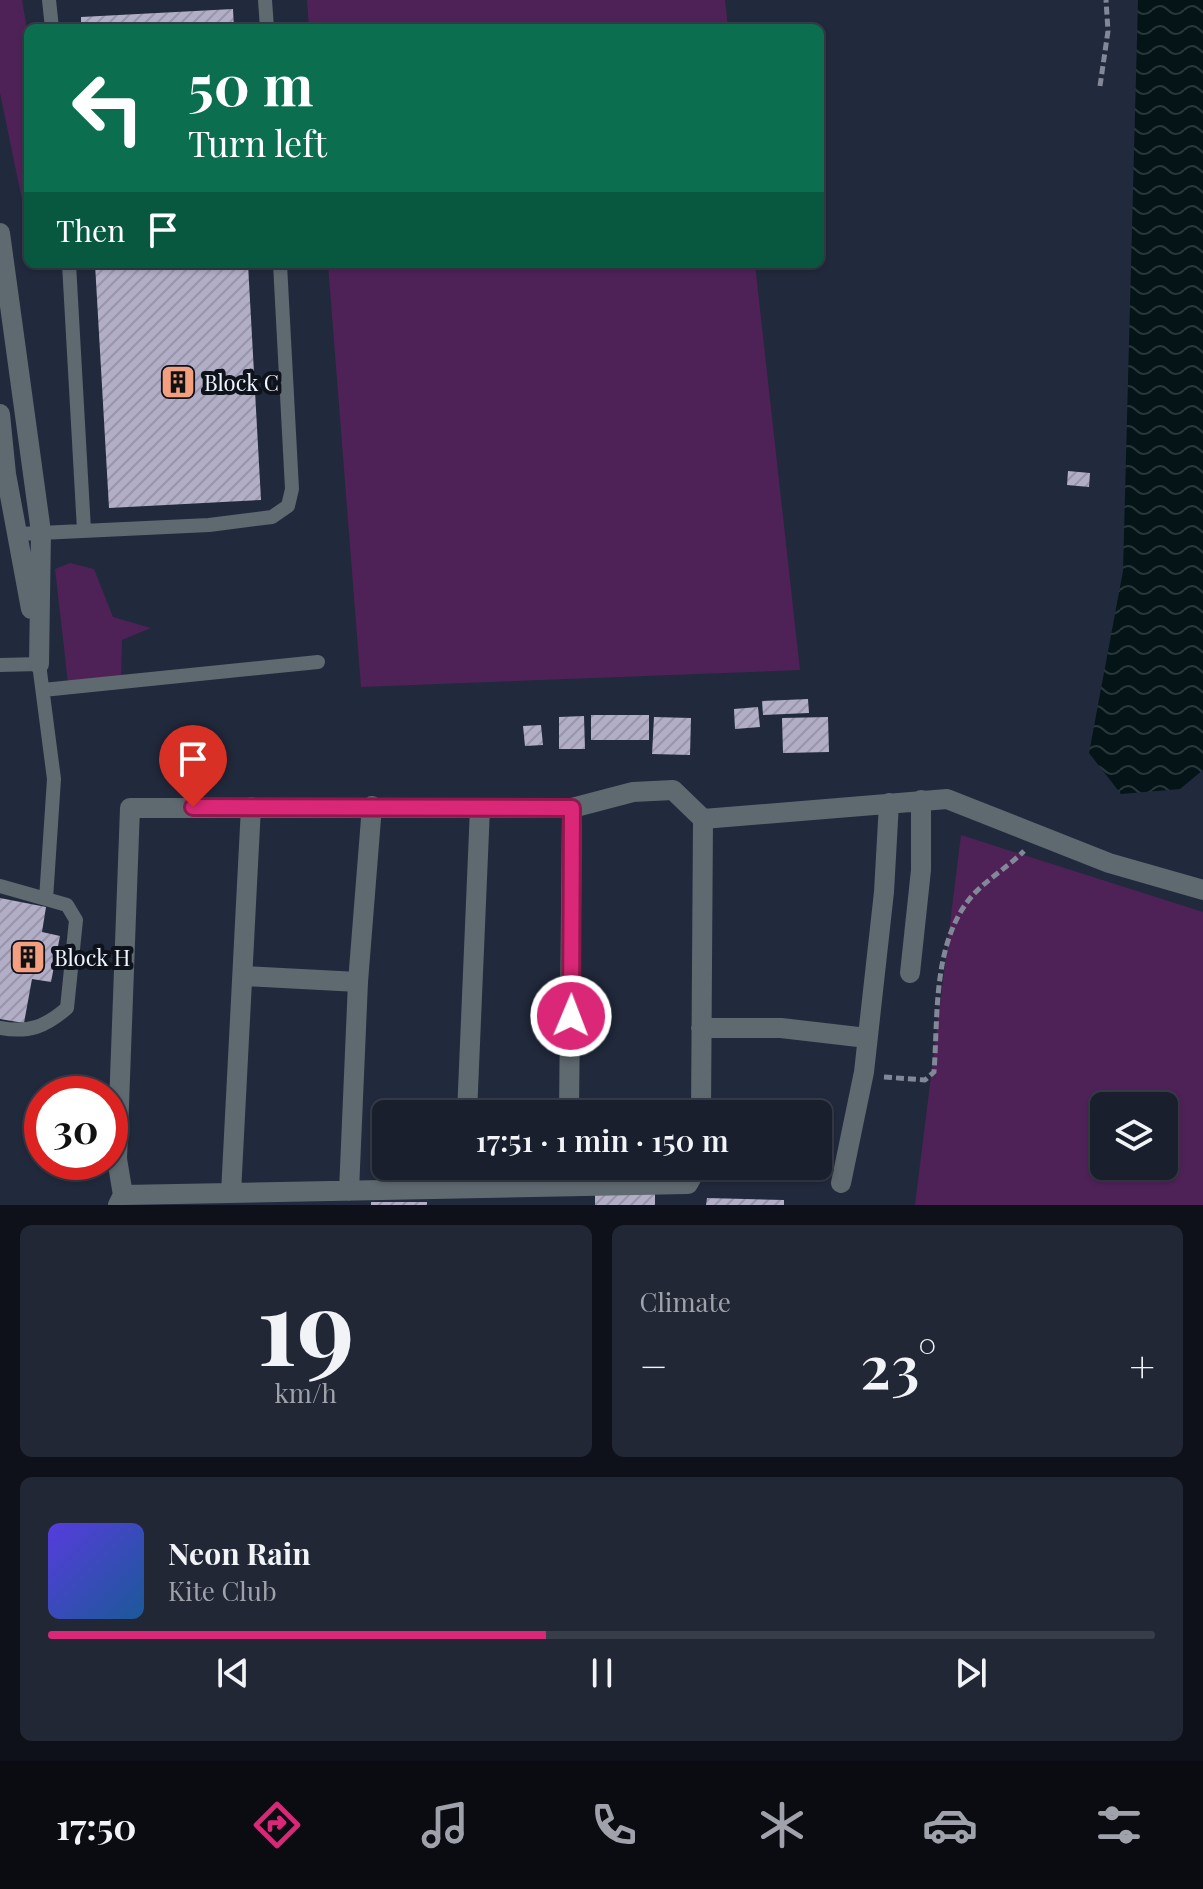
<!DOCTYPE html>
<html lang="en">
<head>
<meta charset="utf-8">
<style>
	body { margin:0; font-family:"Playfair Display",serif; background:#222735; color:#f1f3f6; height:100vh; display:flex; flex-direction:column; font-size:30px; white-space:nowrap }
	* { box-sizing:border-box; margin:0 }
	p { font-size:26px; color:#9fa2aa }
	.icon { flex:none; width:44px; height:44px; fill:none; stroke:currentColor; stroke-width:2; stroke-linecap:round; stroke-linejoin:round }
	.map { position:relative; height:1205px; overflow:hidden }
	.details { display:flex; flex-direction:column; gap:20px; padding:20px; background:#0e1119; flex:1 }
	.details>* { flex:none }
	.hud { position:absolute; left:24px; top:24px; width:800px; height:244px; border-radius:12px; box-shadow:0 2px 6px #0004,0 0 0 2px #373d49; background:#0b6e4f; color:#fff; overflow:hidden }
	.fabs { position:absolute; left:1090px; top:1092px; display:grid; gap:16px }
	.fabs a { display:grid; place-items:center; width:88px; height:88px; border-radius:12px; background:#191f2d; box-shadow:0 2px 6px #0004,0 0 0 2px #373d49; font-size:40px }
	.speed { position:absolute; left:24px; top:1076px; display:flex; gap:16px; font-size:40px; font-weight:700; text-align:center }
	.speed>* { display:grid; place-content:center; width:104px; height:104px; border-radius:50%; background:#191f2d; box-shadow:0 2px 6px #0004,0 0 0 2px #373d49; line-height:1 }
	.speed .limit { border:12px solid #d22; background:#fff; color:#111 }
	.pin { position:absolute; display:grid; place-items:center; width:68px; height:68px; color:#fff; margin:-82px -34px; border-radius:50% 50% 50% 0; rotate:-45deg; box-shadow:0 0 8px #0007 }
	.pin .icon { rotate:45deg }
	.me { position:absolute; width:88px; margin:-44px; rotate:1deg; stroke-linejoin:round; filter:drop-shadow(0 0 6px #0008) }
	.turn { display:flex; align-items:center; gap:28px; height:168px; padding:0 32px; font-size:36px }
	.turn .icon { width:104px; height:104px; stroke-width:2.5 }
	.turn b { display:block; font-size:56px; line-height:68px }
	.then { display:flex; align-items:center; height:76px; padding:0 32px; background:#0003; gap:16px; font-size:30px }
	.big { font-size:60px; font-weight:600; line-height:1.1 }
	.details .widget { flex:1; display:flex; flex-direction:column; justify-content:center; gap:12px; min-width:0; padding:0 28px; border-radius:12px; background:#222735 }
	.details .dial { align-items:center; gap:0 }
	.dial b { font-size:104px; line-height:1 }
	.song { display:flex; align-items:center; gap:24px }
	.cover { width:96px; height:96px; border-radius:12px; background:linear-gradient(135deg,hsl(250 70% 55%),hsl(210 70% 35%)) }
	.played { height:8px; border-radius:4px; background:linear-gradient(90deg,#db2777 45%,#373d49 45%) }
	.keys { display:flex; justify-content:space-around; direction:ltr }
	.heat { display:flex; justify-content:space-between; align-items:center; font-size:44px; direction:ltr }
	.details .tiles { flex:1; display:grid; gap:20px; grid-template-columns:1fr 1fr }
	.widget:last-child { grid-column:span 2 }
	.trip { position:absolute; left:372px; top:1100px; width:460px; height:80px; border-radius:12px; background:#191f2d; box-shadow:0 2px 6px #0004,0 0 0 2px #373d49; font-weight:600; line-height:80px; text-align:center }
	.menu { display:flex; height:128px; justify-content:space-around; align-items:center; background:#0a0c12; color:#9fa2aa }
	.menu .icon { width:56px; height:56px }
	.menu .selected { color:#db2777 }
	.menu b { font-size:36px; color:#f1f3f6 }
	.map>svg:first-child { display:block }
</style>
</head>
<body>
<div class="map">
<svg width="1203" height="1205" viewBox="0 0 1203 1205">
	<defs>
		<pattern id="water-waves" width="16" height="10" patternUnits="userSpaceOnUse" patternTransform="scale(2)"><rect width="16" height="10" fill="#041417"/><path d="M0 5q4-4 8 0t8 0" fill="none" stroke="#29373a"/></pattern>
		<pattern id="building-hatch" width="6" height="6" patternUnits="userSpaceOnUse" patternTransform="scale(2)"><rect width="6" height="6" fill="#b2aec8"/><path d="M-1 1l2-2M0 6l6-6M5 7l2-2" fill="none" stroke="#9895a9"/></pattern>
	</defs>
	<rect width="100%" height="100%" fill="#21293c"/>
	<path fill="#4e2257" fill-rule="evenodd" d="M0 0H22L28 35V229L0 93Z
		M307 0H725L728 28H309Z
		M328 264H755L800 670 361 687Z
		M70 563 94 569 113 617 151 628 122 640 121 681 68 683 55 569Z
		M961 835 1203 912V1205H915ZM1164 1106V1166H1104V1106Z"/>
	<path fill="url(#water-waves)" d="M1138 0H1203V770L1180 789 1121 794 1089 753 1123 571Z"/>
	<path fill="url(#building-hatch)" d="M233 9 234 28H81V17Z
		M95 264H248L261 500 109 508Z
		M1068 471 1090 473 1089 487 1067 485Z
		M808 699 809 713 763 715 762 701Z
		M758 707 760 727 735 729 734 709Z
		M591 715H649V740H591Z
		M584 716 585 749H559V717Z
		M654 717 691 718 690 755 652 754Z
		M828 717 829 752 783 753 782 718Z
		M541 725 543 745 525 746 523 726Z
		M0 898 46 907 42 932 60 936 51 982 32 979 24 1023 0 1019Z
		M655 1194V1205H595V1195Z
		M707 1198 784 1200V1205H706Z
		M371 1202H427V1205H371Z"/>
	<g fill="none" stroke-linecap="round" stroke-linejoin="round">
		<path stroke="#828897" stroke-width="5" stroke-dasharray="8 4" stroke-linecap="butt" d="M1100 86 1108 31 1106 0
			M884 1077 925 1080 934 1072C938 1018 933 952 965 905 980 883 1005 870 1024 851"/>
		<path stroke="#5f6970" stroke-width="14" d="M49 0 52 28
			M265 0 267 28
			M69 264 84 530
			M19 534 209 525 272 517 288 506 292 489 280 264
			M0 665 39 664 54 779 46 899 0 886
			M43 690 318 662
			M0 1028C29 1033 45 1027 67 1008L76 920 67 905 46 899"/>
		<path stroke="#5f6970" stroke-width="20" d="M0 233 41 532 39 664
			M0 414 6 474 31 609
			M910 973 921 870V800
			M244 976 358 982
			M701 1028H781L867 1038
			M467 1114 480 808
			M569 1114 572 808
			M701 1114 703 819 947 799 1109 863 1203 890
			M841 1183 864 1072 884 892 889 803
			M567 1186 568 1166
			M464 1188 465 1166
			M349 1191 358 982 372 806
			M231 1193 251 807
			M123 1195 688 1184 698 1166
			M118 1205 123 1195 117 1159 130 808H572L633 792 673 790 703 819"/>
	</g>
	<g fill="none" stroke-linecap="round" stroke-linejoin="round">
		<g stroke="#8e194d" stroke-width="20">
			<path id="route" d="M193 807 572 808 571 1016"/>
		</g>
		<use href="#route" stroke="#db2777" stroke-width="14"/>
	</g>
	<defs>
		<g id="building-square" transform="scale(1.8)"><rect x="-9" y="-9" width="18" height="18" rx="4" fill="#f2a080" stroke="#0e121b"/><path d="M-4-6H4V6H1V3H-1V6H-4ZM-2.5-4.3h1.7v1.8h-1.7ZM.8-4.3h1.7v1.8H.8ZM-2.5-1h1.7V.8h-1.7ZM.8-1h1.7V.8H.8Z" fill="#111"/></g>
	</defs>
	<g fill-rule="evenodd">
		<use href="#building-square" x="178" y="382"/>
		<use href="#building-square" x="28" y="957"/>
	</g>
	<g text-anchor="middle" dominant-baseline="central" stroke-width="8" stroke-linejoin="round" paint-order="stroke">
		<g font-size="22" fill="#f0f4ff" stroke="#0e121b" text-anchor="start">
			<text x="204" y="382">Block C</text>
			<text x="54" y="957">Block H</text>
		</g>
	</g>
</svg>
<div class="fabs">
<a><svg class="icon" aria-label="layers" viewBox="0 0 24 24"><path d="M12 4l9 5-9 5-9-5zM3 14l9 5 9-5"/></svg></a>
</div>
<div class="speed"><div class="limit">30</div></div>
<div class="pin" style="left:193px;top:807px;background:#d93025"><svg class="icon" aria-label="arrive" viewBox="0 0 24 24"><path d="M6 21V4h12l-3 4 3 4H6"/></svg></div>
<svg class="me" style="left:571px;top:1016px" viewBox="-20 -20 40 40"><circle r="17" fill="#db2777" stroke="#fff" stroke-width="3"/><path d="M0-11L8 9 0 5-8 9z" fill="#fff"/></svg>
<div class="trip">17:51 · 1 min · 150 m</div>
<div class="hud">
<div class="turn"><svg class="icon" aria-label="left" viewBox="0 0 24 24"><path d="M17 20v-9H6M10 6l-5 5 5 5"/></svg><div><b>50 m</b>Turn left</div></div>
<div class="then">Then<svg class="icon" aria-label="arrive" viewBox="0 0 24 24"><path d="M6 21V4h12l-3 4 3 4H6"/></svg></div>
</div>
</div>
<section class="details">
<div class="tiles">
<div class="widget dial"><b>19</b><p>km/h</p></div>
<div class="widget"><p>Climate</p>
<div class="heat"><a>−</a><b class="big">23°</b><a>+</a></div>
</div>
<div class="widget">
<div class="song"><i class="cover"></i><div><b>Neon Rain</b><p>Kite Club</p></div></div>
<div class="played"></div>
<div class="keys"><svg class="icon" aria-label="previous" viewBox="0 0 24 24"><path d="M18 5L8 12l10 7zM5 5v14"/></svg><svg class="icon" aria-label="pause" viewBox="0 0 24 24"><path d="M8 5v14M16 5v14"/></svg><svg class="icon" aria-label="next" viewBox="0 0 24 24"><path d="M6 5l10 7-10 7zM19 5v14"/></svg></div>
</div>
</div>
</section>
<nav class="menu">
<b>17:50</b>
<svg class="icon selected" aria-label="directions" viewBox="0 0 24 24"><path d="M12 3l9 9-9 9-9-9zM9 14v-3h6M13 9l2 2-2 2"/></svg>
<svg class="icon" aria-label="music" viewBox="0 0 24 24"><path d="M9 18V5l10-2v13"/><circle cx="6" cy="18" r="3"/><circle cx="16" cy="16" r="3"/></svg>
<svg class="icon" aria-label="phone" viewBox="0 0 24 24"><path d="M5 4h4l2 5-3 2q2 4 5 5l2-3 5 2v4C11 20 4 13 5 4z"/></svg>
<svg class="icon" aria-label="climate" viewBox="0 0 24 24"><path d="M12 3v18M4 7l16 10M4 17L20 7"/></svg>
<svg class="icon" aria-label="car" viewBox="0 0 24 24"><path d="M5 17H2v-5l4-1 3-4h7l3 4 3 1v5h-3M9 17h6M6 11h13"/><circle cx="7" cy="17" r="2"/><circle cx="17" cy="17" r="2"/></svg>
<svg class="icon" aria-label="filters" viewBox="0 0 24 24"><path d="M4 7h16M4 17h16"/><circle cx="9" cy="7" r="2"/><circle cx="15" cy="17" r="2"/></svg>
</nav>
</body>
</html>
